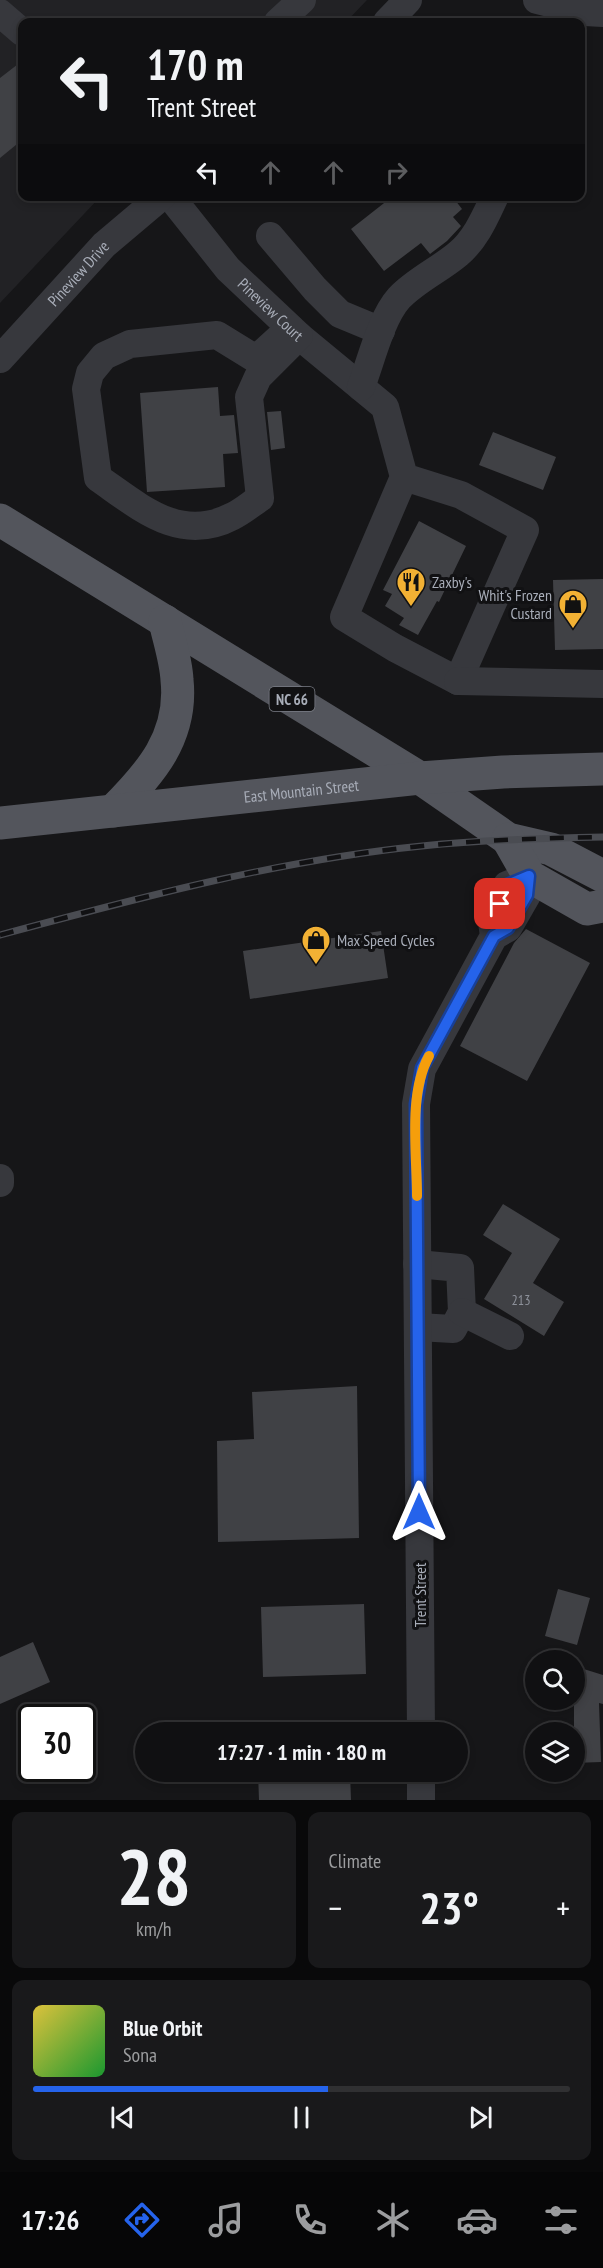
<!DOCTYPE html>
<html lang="en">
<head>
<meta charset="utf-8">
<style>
	body { margin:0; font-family:"PT Sans Narrow",sans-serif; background:#19191b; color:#f1f3f6; height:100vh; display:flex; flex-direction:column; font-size:22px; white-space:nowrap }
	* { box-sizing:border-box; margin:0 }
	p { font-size:20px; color:#9c9d9f }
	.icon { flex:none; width:33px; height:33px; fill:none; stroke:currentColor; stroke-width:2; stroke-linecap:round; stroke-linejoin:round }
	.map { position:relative; height:1800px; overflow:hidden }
	.drawer { display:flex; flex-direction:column; gap:12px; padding:12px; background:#09090a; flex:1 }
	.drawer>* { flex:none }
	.hud { position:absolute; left:18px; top:18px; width:567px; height:183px; border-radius:12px; box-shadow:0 3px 9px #0003,0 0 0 2px #303032; background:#101012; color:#f1f3f6; overflow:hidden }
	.tools { position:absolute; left:525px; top:1650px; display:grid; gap:12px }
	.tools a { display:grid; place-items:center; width:60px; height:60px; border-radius:50%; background:#101012; box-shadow:0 3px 9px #0003,0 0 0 2px #303032; font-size:30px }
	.speed { position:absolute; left:18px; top:1704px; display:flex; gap:12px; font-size:30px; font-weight:700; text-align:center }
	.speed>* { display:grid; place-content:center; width:78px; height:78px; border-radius:50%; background:#101012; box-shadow:0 3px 9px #0003,0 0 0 2px #303032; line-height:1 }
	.speed .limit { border:3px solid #111; border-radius:9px; background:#fff; color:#111 }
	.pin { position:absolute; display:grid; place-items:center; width:51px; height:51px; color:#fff; margin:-26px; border-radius:12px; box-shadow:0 3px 9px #0006 }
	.me { position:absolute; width:66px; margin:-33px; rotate:0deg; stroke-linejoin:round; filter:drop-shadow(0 0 4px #0008) }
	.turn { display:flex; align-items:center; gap:21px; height:126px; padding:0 30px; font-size:27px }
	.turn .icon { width:78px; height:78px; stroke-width:2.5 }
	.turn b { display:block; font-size:42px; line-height:51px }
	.lanes { display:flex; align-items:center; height:57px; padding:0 30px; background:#0003; justify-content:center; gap:30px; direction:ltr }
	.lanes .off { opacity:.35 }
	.big { font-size:45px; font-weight:600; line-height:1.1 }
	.drawer .widget { flex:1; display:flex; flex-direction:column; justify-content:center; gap:9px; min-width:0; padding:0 21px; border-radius:12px; background:#19191b }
	.drawer .dial { align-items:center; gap:0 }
	.dial b { font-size:78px; line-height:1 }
	.song { display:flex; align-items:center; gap:18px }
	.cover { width:72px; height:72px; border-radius:9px; background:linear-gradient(135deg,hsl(50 70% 55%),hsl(130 70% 35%)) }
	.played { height:6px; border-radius:3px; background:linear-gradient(90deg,#2563eb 55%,#303032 55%) }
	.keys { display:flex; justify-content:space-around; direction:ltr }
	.heat { display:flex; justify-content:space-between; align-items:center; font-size:33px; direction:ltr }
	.drawer .tiles { flex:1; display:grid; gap:12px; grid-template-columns:1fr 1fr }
	.widget:last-child { grid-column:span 2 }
	.trip { position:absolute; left:135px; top:1722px; width:333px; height:60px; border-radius:30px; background:#101012; box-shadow:0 3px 9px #0003,0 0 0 2px #303032; font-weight:600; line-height:60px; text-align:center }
	.tab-bar { display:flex; height:96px; justify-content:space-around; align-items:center; background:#060607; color:#9c9d9f }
	.tab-bar .icon { width:42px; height:42px }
	.tab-bar .current { color:#2563eb }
	.tab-bar b { font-size:27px; color:#f1f3f6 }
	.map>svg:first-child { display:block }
</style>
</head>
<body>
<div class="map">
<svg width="603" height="1800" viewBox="0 0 603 1800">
	<rect width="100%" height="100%" fill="#161618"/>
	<path fill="#222225" d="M0 0H367L346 22H22V196L100 197 0 303Z"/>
	<path fill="#404145" d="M22 61V140L0 158V78Z
		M393 196H452L462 209 453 217 461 226 447 241 430 254 421 243 384 271 351 229Z
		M218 387 220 416 234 415 238 453 223 454 225 487 147 492 140 393Z
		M281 411 285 448 271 450 267 412Z
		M493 432 556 457 543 490 479 465Z
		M419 521 466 546 439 602 437 601 418 635 399 625 404 618 385 606 392 594 383 590Z
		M603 579V649L555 650 553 580Z
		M526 929 590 963 527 1081 460 1046 514 943Z
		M381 931 388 978 250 999 243 951Z
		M503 1204 560 1239 533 1283 564 1302 544 1336 484 1299 512 1253 483 1235Z
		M357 1386 359 1538 218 1542 217 1441 254 1439 252 1392Z
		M558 1589 590 1598 577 1645 545 1636Z
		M364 1604 366 1674 263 1677 261 1607Z
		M33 1642 50 1682 0 1704V1657Z
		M574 1666 603 1675V1704L599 1703 601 1762 574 1763Z
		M258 1772H350L351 1800H259Z"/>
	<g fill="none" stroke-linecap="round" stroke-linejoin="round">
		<g stroke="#37383d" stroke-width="28">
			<path d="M537 0 585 12 603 13"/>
			<path d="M0 13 22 32"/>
			<path d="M278 22 302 0"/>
			<path d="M387 22 408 0"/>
			<path id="s1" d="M170 196 228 269 299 336 385 407 404 477 344 617 395 648 458 681 525 530 461 495 404 477"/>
			<path d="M270 236 315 289 340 314 381 331"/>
			<path d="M290 328 256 359 217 335 130 344 104 356 90 373 86 389 98 478C140 507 180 544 233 516 243 511 251 504 260 498L249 397 258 377 299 336"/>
			<path id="s2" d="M0 359 104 245 162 196"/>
			<path d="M361 387C371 361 381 318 399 298 416 280 439 270 458 254 476 239 485 217 495 196"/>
			<path d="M458 681 603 684"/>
			<path d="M0 1178V1183"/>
			<path d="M417 1264 460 1268 462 1312 453 1329 418 1327"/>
			<path d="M462 1312 510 1336"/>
			<path d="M421 1732 416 1104 422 1069 494 936 508 928 527 895 529 876 507 885 492 922 494 936"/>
			<path d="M421 1772V1800"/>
		</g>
		<g stroke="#53555c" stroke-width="33">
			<path d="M0 520 420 778 508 839 551 849 603 876"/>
			<path d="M113 811C150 774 183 737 177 680 176 660 169 640 165 621"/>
			<path id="s3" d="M0 823 420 778 503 772 603 769"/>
			<path d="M508 839 529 876 587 909 603 906"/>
		</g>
		<g stroke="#4a4c52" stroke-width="7">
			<path id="rail" d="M0 935C138 898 279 860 422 846 482 840 542 838 603 837"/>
		</g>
		<use href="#rail" stroke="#111113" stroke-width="4.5" stroke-dasharray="14" stroke-linecap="butt"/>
	</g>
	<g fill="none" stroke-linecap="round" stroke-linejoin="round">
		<g stroke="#184099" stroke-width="15">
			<path id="route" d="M419 1512 416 1104 422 1068 494 936 508 928 527 895 529 876 507 885 500 904"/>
		</g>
		<use href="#route" stroke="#2563eb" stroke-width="10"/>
		<path stroke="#f59e0b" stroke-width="10" d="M417 1196C417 1154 408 1094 429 1056"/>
	</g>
	<defs>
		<g id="restaurant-pin" transform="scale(1.5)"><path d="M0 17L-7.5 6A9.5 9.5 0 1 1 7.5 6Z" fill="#f2b134" stroke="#111113"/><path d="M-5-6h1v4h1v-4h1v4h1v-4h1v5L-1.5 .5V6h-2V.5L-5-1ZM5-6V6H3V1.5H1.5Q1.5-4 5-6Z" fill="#111"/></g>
		<g id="shop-pin" transform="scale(1.5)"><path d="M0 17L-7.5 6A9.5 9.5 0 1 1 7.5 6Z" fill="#f2b134" stroke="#111113"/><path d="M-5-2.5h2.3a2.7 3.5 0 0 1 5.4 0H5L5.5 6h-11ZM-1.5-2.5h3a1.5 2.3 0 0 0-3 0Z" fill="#111"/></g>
	</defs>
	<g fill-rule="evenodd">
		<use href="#restaurant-pin" x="411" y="582"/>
		<use href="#shop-pin" x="573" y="604"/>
		<use href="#shop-pin" x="316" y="940"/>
	</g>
	<g text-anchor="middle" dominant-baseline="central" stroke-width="6" stroke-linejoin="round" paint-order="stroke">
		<g font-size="14" fill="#8e929b">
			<text x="521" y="1300">213</text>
		</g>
		<rect fill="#111113" stroke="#7b7e86" stroke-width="1.5" x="269.5" y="687" width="45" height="24" rx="4.5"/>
		<g font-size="15" font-weight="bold" fill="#a8adb8">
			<text x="292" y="699">NC 66</text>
		</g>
		<g font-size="16" fill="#a8adb8" stroke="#111113">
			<text stroke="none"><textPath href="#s2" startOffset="116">Pineview Drive</textPath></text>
			<text stroke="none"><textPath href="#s1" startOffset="152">Pineview Court</textPath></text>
			<text stroke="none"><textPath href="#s3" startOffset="303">East Mountain Street</textPath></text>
			<text transform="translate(420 1595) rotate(-90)">Trent Street</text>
		</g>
		<g font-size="16" fill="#a8adb8" stroke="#111113" text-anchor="start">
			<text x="432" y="582">Zaxby's</text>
			<text x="552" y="595" text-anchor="end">Whit's Frozen<tspan x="552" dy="18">Custard</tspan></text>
			<text x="337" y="940">Max Speed Cycles</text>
		</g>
	</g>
</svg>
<div class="tools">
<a><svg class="icon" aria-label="search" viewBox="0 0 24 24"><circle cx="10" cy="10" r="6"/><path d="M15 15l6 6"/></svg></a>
<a><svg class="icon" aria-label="layers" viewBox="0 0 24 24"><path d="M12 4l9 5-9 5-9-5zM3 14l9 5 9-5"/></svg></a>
</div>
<div class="speed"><div class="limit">30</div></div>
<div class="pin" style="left:500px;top:904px;background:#d93025"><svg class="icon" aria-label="arrive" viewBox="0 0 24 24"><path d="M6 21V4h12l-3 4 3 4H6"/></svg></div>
<svg class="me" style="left:419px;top:1512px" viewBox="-20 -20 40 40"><path d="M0-17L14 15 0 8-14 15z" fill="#2563eb" stroke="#fff" stroke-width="4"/></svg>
<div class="trip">17:27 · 1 min · 180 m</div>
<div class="hud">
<div class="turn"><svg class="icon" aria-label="left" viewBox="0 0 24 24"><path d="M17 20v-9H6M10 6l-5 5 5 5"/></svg><div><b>170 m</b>Trent Street</div></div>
<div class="lanes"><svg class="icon" aria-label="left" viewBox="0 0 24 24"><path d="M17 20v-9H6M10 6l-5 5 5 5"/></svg><svg class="icon off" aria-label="ahead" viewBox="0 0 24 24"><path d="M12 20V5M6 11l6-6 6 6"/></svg><svg class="icon off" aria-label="ahead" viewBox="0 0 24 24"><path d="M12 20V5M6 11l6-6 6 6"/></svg><svg class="icon off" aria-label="right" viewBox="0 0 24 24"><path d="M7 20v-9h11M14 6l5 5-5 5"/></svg></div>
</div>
</div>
<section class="drawer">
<div class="tiles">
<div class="widget dial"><b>28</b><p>km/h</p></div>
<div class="widget"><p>Climate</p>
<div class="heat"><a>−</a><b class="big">23°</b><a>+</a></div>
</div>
<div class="widget">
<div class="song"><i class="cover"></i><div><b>Blue Orbit</b><p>Sona</p></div></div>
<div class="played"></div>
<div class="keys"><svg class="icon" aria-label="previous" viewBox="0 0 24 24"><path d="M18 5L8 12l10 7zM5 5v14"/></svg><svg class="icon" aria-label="pause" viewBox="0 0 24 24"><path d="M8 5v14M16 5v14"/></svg><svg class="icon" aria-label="next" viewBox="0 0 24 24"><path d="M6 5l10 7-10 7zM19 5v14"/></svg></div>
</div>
</div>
</section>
<nav class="tab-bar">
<b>17:26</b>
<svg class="icon current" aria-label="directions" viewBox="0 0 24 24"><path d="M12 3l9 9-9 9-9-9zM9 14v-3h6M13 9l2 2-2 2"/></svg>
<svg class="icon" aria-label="music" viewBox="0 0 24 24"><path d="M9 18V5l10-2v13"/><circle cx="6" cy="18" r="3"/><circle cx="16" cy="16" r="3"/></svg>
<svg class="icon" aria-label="phone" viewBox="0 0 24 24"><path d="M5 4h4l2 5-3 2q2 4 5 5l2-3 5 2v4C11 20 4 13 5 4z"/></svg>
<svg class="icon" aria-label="climate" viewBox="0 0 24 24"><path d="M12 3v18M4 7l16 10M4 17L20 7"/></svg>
<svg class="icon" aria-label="car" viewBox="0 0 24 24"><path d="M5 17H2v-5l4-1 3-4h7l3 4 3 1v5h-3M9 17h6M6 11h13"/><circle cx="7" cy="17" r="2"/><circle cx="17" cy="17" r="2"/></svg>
<svg class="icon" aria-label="filters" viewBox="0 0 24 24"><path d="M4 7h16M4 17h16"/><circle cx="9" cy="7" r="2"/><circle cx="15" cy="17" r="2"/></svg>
</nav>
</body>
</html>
